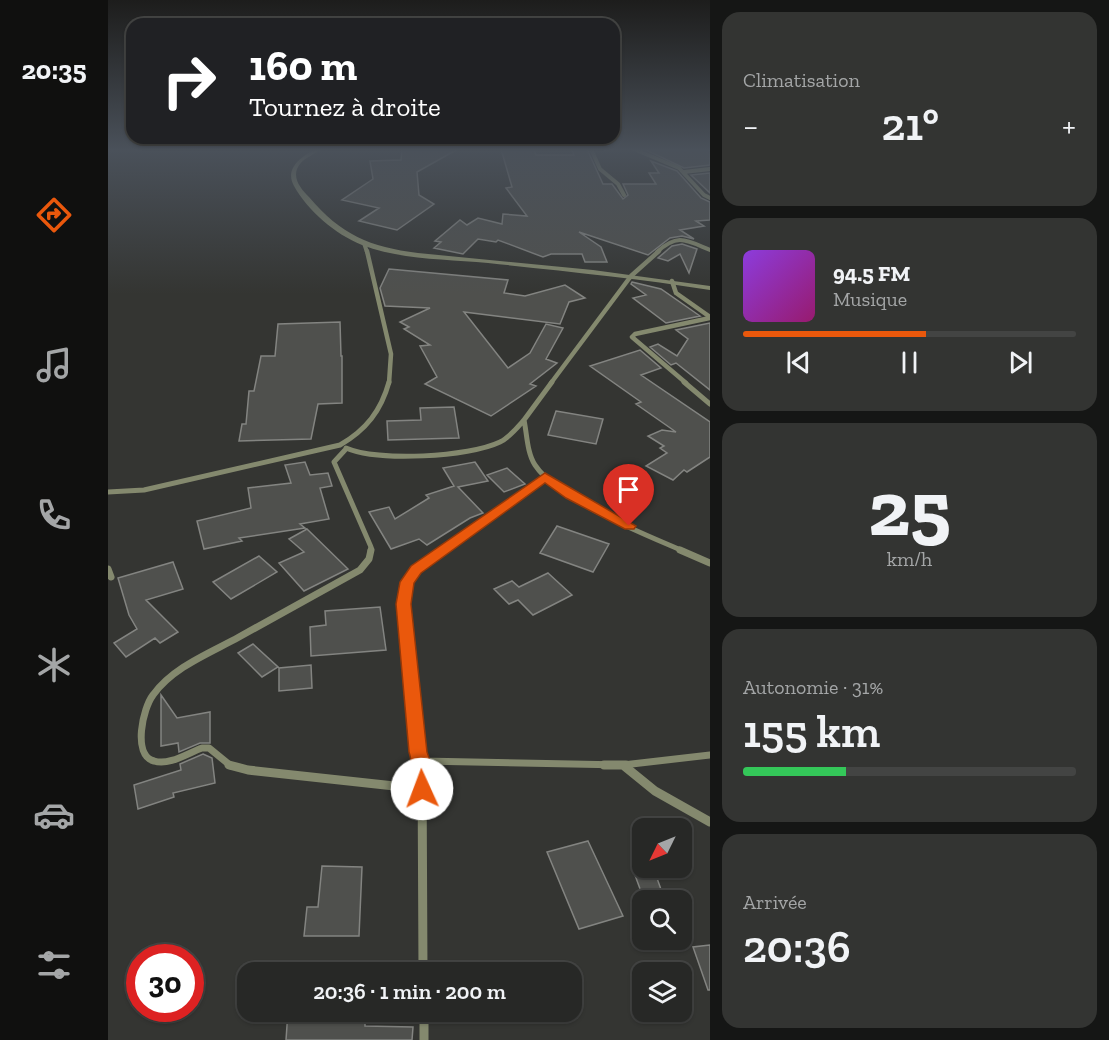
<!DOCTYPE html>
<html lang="fr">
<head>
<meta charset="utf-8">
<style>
	body { margin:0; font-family:"Zilla Slab",serif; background:#333432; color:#f1f3f6; height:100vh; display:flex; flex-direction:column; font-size:22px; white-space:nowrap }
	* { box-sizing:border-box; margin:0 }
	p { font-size:20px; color:#a4a6a7 }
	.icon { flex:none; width:33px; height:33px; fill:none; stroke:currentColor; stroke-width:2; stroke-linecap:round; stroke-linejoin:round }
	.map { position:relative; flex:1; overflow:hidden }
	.details { display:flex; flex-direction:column; gap:12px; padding:12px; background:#151615; width:399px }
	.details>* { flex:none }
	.banner { position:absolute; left:18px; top:18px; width:494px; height:126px; border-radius:18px; box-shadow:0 2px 4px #0004,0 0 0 2px #434443; background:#202124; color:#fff; overflow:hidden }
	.needle { width:39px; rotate:227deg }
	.controls { position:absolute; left:524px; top:818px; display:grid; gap:12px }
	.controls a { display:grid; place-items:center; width:60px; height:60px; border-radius:12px; background:#272826; box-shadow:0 2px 4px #0004,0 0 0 2px #434443; font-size:30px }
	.speed { position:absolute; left:18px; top:944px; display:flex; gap:12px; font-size:30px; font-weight:700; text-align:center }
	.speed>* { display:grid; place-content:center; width:78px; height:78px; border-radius:50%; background:#272826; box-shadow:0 2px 4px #0004,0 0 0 2px #434443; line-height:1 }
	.speed .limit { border:9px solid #d22; background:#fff; color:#111 }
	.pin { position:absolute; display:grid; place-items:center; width:51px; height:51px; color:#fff; margin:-62px -26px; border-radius:50% 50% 50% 0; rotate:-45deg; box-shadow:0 0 6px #0007 }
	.pin .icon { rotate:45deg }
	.me { position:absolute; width:66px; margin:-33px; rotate:358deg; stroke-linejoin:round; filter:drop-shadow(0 0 4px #0008) }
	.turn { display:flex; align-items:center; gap:21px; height:126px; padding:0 24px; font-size:27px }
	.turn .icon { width:78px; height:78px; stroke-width:2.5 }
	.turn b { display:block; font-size:42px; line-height:51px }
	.big { font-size:45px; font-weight:600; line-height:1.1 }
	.details .widget { flex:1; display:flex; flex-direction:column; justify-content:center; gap:9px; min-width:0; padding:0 21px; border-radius:18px; background:#333432 }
	.details .dial { align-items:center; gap:0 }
	.dial b { font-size:78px; line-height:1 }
	.song { display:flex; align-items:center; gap:18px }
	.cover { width:72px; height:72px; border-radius:9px; background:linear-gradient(135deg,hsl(270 70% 55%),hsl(320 70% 35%)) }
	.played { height:6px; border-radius:3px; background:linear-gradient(90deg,#ea580c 55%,#434443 55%) }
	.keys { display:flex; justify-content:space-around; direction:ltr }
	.heat { display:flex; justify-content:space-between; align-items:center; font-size:33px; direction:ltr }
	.charge { height:9px; border-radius:4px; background:linear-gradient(90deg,#34c759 31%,#434443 0) }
	.trip { position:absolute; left:129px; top:962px; width:345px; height:60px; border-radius:18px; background:#272826; box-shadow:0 2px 4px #0004,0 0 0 2px #434443; font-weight:600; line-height:60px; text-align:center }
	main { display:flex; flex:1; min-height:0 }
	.tabs { display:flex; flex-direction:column; width:108px; justify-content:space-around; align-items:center; background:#10100f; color:#a4a6a7 }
	.tabs .icon { width:42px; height:42px }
	.tabs .active { color:#ea580c }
	.tabs b { font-size:27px; color:#f1f3f6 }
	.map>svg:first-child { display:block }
</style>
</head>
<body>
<main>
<nav class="tabs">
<b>20:35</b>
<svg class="icon active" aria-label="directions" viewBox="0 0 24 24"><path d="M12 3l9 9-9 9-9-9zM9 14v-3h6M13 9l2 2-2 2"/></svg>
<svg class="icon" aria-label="music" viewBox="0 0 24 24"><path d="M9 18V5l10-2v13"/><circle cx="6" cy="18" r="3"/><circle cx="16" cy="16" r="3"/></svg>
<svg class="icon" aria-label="phone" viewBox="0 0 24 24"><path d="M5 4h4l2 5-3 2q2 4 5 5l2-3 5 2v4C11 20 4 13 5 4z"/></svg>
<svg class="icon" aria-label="climate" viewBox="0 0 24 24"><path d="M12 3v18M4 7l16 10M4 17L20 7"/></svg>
<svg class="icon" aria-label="car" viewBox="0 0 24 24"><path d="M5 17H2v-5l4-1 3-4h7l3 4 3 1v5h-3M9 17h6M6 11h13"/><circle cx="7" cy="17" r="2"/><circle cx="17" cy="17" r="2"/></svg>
<svg class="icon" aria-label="filters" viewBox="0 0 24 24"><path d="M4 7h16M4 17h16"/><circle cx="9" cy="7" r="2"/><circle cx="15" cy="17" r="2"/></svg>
</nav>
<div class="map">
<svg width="602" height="1040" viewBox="0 0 602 1040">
	<rect width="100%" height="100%" fill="#343532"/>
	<path fill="#4f504d" stroke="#838481" stroke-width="1.5" d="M294 149H350L309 172 311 195 326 204 289 230 251 221 271 208 234 200 265 179 262 161 293 160Z
		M393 149H426L428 155H466L463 149H479L495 184H504L515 199 520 195 515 184H548L541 173H551L543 161 569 171 593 198 602 202V220L588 221 596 226 572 230 586 239 574 236 562 238 540 255 471 232 493 247 499 262H477L474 254H443L435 257 390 240 388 242 370 239 355 254 326 248 333 242 327 241 352 220 359 225 370 218 394 224 395 214 419 216 398 188 404 187Z
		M536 149H602V165L576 168Z
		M602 173V193L583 175Z
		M574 244 589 249 581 273 572 254 560 261 550 258 564 246Z
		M281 269 400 280 396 293 417 296 457 285 477 298 461 302 452 324 356 312 400 368 422 353 438 324 455 328 438 359 449 363 422 384 428 386 383 416 317 384 329 377 312 346 322 345 296 329 301 327 292 322 322 308 277 306 272 288Z
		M524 282 553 289 592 316 558 323 525 298 538 295 523 284Z
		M232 322 233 356H234V403L210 404 203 439 131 441 134 424H138L141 391H146L153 356H167L170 324Z
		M602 323V390L568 363 563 365 542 347 550 344 569 356 580 339 568 330Z
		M532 350 553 368 533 375 602 422V457L579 472 576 470 565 480 538 466 559 453 552 448 556 446 540 436 554 430 568 432 528 404 533 402 482 366Z
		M346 407 351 438 280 440 279 421 313 420 312 408Z
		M448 411 495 419 488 444 440 435Z
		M197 462 202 475 220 473 224 486 212 488 221 519 192 524 197 528 131 538 134 541 96 549 89 521 143 508 140 488 183 483 177 465Z
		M367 462 380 481 350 487 375 513 362 518 319 545 311 539 283 549 261 512 281 507 287 519 321 498 318 495 346 486 335 468Z
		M399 468 417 484 396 492 379 475Z
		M449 526 501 544 485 572 432 553Z
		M199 529 240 569 196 591 171 563 196 552 181 539Z
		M151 556 169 572 123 599 105 582Z
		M65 562 75 589 38 600 70 632 52 643 47 638 18 657 6 643 29 629 21 615 10 578Z
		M440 573 464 595 425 615 410 600 401 604 386 589 404 581 411 587Z
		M272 607 278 650 203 656 202 627 218 625 217 611Z
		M145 644 170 667 154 677 130 653Z
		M203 665 204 688 171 691V668Z
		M53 695 69 718 102 712V743H92L71 752 70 743 53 746Z
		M95 754 104 758 107 783 65 793 66 797 30 809 26 785 73 770 72 764Z
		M480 841 515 916 471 929 439 852Z
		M214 866 254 867 251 936H196L199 907H210Z
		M524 867H545L555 895 535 897Z
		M602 945V990H600L585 947Z
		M180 1011H257V1026L305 1027 304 1040H178Z"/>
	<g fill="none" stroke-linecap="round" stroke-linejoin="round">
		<path stroke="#84896e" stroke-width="4" d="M483 149 492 169 510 184 516 195
			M526 149 571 168 596 195 602 198
			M576 172 602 169
			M256 243 259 252
			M549 252C570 233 578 240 602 250"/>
		<path stroke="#84896e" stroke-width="4.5" d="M259 251 283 354 281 383
			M564 281 568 293 602 317
			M443 383 523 276 551 251
			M578 383 524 337 527 334 602 318"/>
		<path stroke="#84896e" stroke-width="5" d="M444 382 416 420C419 434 419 453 427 465 451 501 536 534 575 551
			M576 382 602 404
			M238 448C270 462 361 457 392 442 402 437 409 428 416 420
			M237 450 226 462 263 547 262 551
			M0 492 36 490 232 445C258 430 273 411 281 382
			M334 551 437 477"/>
		<path stroke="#84896e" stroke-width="7" d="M336 550C308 570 301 569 295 605L310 752 314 761 515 765 602 755
			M572 550 602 563
			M0 569 3 577
			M314 761V766
			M123 766 101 748H94C80 753 61 766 46 761 24 755 35 708 45 695 65 667 102 653 131 637 172 614 212 592 252 570L261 559 263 550"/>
		<path stroke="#84896e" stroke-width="9" d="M121 765 140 770 314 789
			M314 765 315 972
			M496 765H518
			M515 765 547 791 602 822
			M316 1011V1040"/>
		<path fill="#84896e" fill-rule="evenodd" d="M208 149H215C206 154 193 159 189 169 185 180 194 190 201 197 233 235 262 247 310 253L485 270 602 286V290C528 278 454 271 380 263 338 259 293 260 254 245 227 234 200 211 186 186 176 168 194 156 208 149Z"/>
	</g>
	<linearGradient id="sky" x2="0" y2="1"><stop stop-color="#1d1d1c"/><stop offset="0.51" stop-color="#4a515a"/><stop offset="1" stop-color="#4a515a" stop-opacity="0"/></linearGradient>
	<rect width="602" height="294" fill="url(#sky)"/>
	<path fill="#ea580c" stroke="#983908" stroke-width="1.5" d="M437 473 528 526 526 529H517L458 498 437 483 313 573 306 583 303 604 319 752C324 764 326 783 320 795L314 797 307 795C301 782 306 766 301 752L288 604 292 582 303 566Z"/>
</svg>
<div class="controls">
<a><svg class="needle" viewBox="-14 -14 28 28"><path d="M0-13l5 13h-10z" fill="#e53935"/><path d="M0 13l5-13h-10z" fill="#a4a6a7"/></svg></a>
<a><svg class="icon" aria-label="search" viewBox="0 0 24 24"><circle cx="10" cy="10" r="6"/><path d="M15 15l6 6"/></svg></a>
<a><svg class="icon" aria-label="layers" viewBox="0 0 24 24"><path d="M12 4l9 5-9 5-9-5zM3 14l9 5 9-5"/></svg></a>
</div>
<div class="speed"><div class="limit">30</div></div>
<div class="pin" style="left:521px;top:526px;background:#d93025"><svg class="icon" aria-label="arrive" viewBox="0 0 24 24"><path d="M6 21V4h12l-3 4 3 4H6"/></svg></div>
<svg class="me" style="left:314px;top:789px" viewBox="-20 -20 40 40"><circle r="19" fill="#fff"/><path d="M0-13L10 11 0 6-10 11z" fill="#ea580c"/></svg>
<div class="trip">20:36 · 1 min · 200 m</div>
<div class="banner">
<div class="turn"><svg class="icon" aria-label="right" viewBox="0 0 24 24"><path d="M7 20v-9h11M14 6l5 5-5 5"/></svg><div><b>160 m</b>Tournez à droite</div></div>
</div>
</div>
<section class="details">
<div class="widget"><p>Climatisation</p>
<div class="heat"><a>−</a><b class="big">21°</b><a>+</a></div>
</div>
<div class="widget">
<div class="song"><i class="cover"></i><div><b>94.5 FM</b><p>Musique</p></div></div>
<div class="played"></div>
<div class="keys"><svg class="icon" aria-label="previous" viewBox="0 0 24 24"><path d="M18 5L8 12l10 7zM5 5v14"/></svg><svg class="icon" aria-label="pause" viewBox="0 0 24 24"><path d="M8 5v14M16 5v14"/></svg><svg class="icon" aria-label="next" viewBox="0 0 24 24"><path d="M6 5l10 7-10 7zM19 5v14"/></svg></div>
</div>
<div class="widget dial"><b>25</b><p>km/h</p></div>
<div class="widget"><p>Autonomie · 31%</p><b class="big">155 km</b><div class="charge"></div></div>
<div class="widget"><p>Arrivée</p><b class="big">20:36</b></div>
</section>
</main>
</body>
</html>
